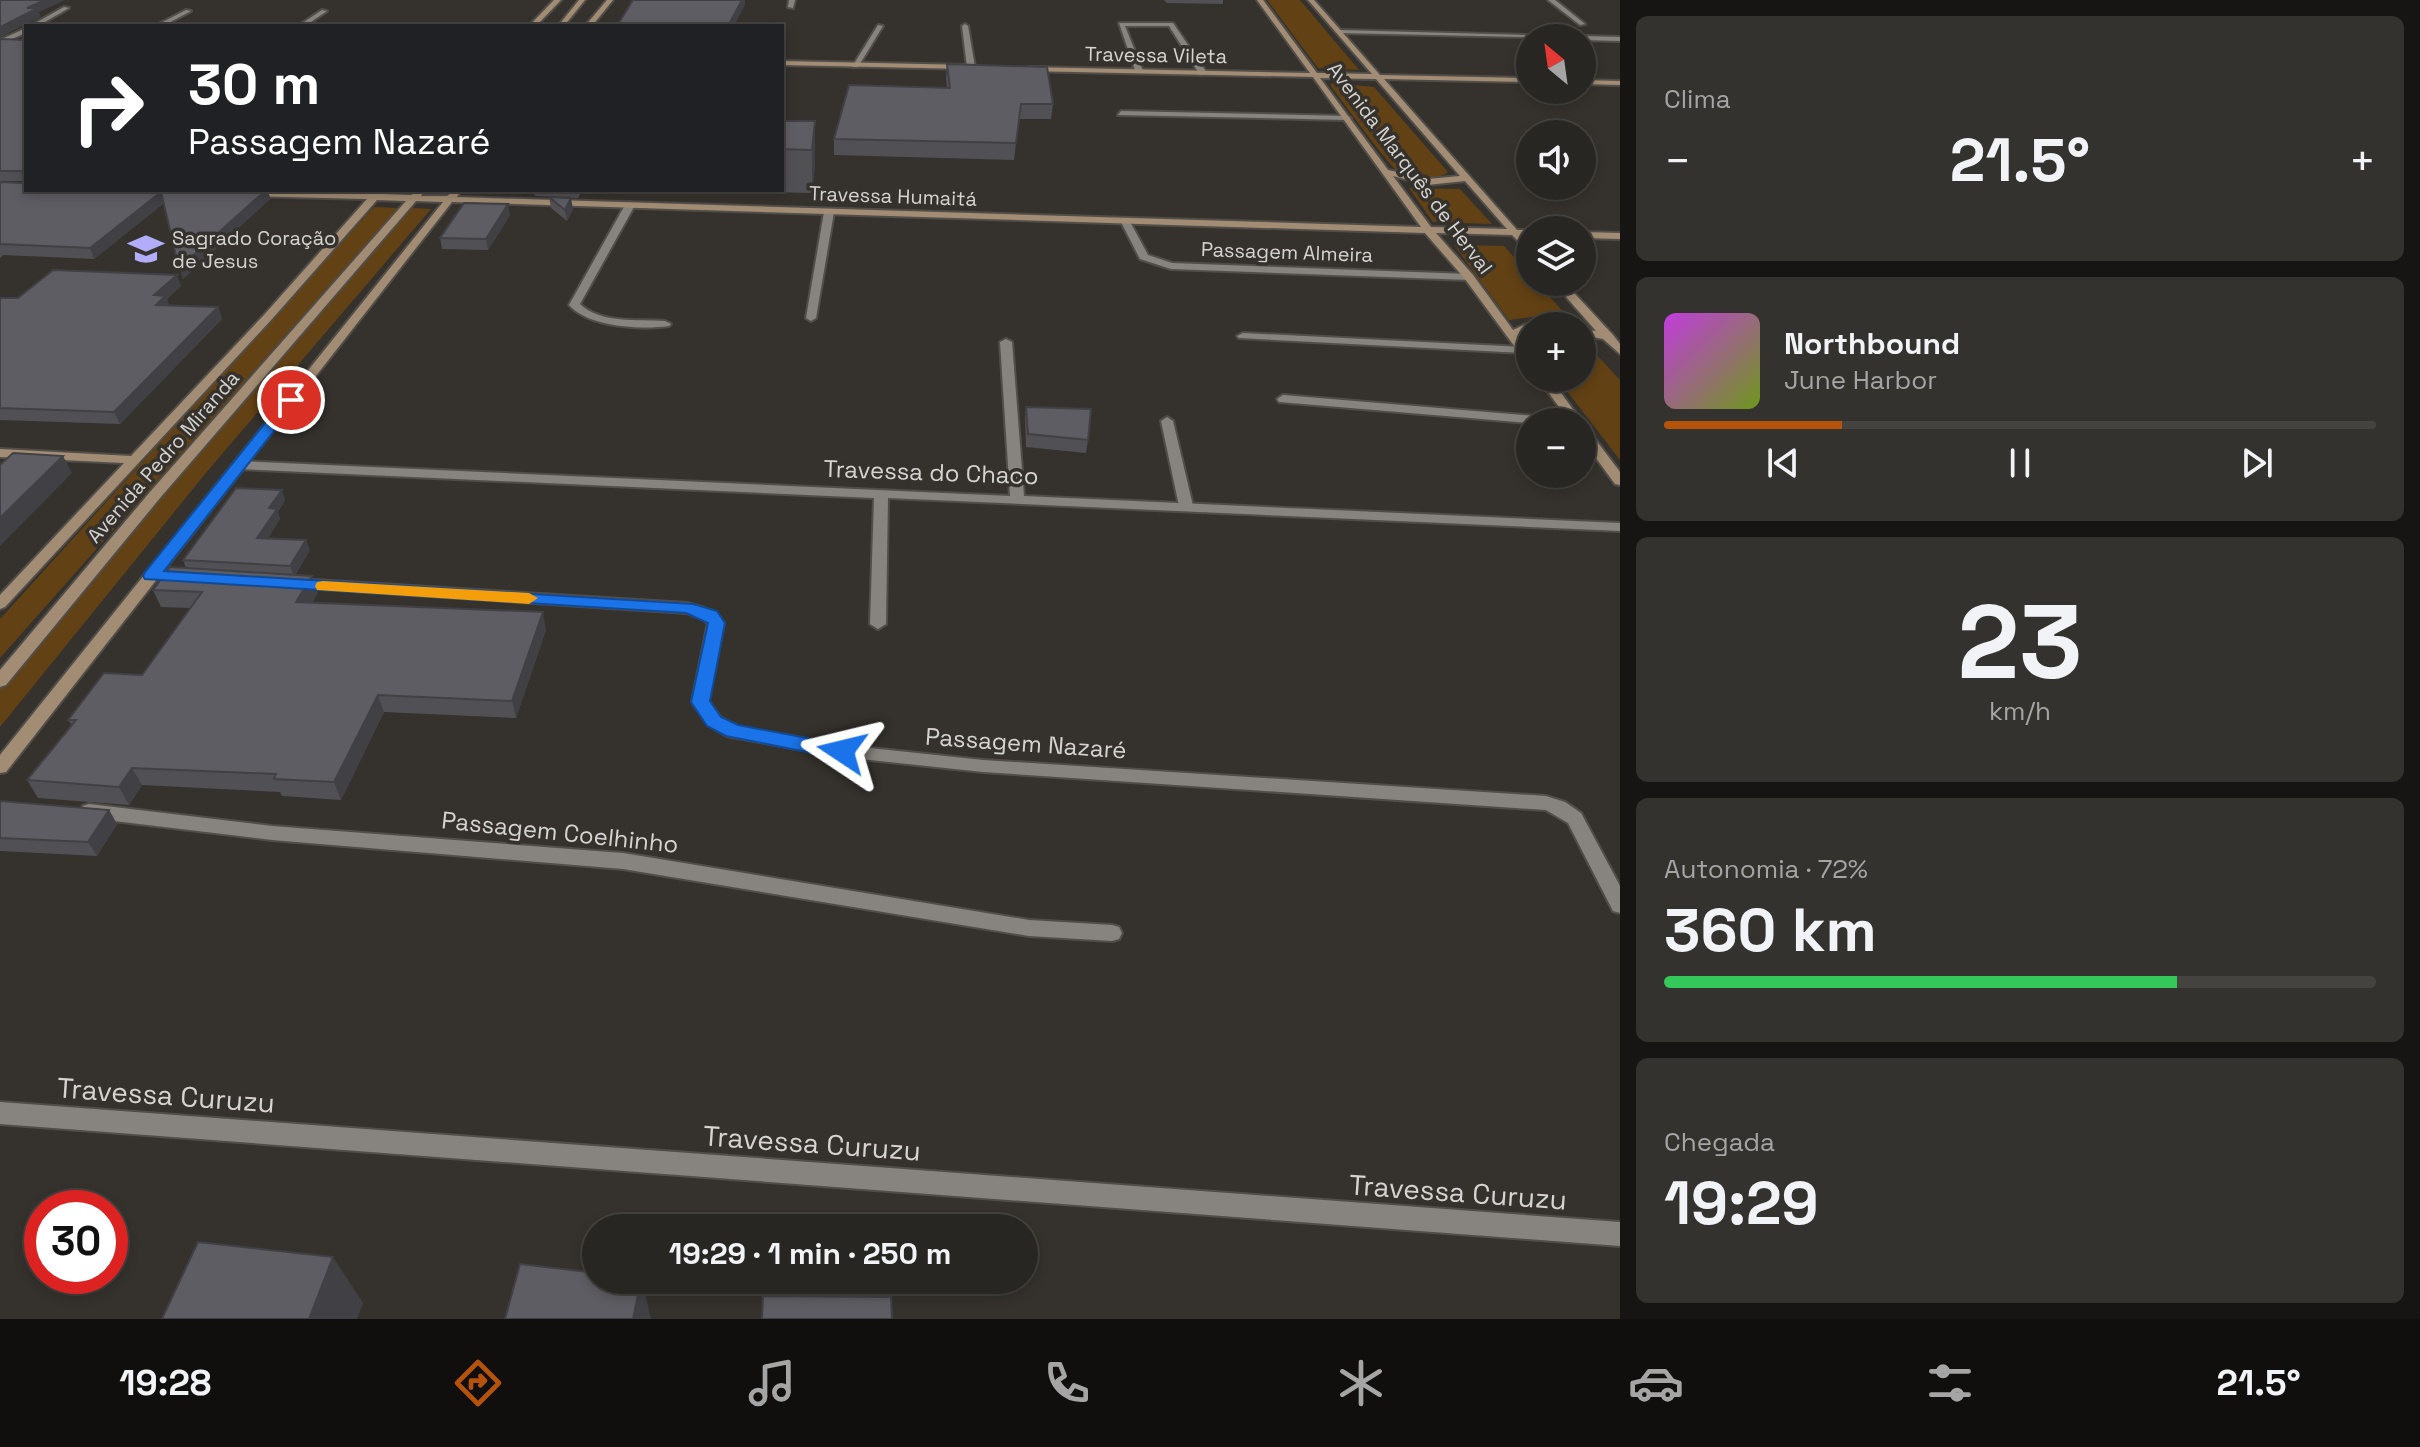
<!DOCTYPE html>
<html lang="pt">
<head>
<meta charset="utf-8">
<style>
	body { margin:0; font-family:"Space Grotesk",sans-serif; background:#34322f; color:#f1f3f6; height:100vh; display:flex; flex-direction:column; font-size:30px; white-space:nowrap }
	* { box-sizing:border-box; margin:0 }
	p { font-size:26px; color:#a5a5a5 }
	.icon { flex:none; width:44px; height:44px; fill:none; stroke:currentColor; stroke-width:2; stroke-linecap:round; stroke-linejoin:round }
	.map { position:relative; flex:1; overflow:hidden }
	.sheet { display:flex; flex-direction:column; gap:16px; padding:16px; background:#161513; width:800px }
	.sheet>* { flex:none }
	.guide { position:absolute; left:24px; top:24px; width:760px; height:168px; border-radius:0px; box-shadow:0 4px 12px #0003,0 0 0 2px #444340; background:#202124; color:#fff; overflow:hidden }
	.needle { width:52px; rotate:331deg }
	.tools { position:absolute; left:1516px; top:24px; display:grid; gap:16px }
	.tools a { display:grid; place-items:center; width:80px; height:80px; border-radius:50%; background:#282622; box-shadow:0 4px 12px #0003,0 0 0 2px #444340; font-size:40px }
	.speed { position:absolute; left:24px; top:1190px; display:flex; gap:16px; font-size:40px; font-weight:700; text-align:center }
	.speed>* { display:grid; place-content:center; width:104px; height:104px; border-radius:50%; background:#282622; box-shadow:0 4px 12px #0003,0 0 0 2px #444340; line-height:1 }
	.speed .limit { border:12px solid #d22; background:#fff; color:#111 }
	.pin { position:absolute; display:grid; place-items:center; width:68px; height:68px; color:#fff; margin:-34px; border:4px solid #fff; border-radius:50%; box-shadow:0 2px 8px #0007 }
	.me { position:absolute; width:88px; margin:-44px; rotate:280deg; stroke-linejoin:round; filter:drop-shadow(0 0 6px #0008) }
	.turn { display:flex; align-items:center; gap:28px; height:168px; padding:0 32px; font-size:36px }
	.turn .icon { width:104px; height:104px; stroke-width:2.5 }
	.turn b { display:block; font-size:56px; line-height:68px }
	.big { font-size:60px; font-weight:600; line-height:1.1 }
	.sheet .card { flex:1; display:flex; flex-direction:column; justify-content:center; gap:12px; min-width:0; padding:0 28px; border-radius:12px; background:#34322f }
	.sheet .dial { align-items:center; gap:0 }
	.dial b { font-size:104px; line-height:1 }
	.song { display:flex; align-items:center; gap:24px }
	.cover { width:96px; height:96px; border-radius:12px; background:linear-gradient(135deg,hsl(290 70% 55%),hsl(80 70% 35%)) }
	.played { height:8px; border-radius:4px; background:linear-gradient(90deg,#b45309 25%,#444340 25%) }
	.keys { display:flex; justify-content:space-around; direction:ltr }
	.heat { display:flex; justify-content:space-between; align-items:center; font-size:44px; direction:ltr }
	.charge { height:12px; border-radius:6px; background:linear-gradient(90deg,#34c759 72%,#444340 0) }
	.trip { position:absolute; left:582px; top:1214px; width:456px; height:80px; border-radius:40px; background:#282622; box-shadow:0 4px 12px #0003,0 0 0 2px #444340; font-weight:600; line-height:80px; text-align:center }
	.menu { display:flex; height:128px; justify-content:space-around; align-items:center; background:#100f0e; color:#a5a5a5 }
	.menu .icon { width:56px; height:56px }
	.menu .selected { color:#b45309 }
	.menu b { font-size:36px; color:#f1f3f6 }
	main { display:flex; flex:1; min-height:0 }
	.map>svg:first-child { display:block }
</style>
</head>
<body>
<main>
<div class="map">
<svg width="1620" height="1319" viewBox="0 0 1620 1319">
	<rect width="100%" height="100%" fill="#35322d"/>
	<path fill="#624114" d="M1267 0H1300L1359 70 1318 68Z
		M1333 83 1374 87 1448 172C1437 181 1413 179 1400 173 1390 168 1341 99 1330 85Z
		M1409 188 1460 189 1492 224 1433 222Z
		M374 207 398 208 0 658V619Z
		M412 208 431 209 205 474 0 727V688L325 305Z
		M1454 245 1504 246 1530 275V282H1537L1571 321 1538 316 1509 320Z
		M1582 339 1620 380V460L1557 378H1582Z"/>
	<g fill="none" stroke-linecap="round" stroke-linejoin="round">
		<g stroke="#514e4a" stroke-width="4">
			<path id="lane" d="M789 0H795L793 8 788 7Z
				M64 7 69 8 38 26H30Z
				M1119 23H1173L1207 73 1200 75 1169 26H1125L1143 71 1136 73Z
				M878 25 883 26 858 67H852Z
				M26 28V33L0 44V40Z
				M1243 333 1523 347 1529 350 1523 353 1239 338 1237 336Z
				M1283 395 1559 418 1565 422 1530 423 1279 402 1277 399Z
				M1167 417 1173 421 1193 506 1186 510 1179 506 1161 421Z"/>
		</g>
		<g stroke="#514e4a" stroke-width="4">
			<path id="street" d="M1548 0H1555L1585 24 1580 25Z
				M186 10 191 11 163 26H155Z
				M322 10 327 11 305 26H298Z
				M965 24 968 26 975 67 971 69 967 67 962 26Z
				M1340 30 1563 36 1566 38 1338 33Z
				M1582 36 1620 37V41L1582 40 1579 38Z
				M1121 111 1347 116 1351 118 1347 120 1118 115Z
				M630 202 635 205 580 304C600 324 639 319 665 321L671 324 669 326C641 330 588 327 569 305L625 205Z
				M829 209 834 212 816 318 811 321 806 318 824 212Z
				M1123 220H1129L1148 255 1172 263 1469 274 1474 277 1469 280 1171 269 1140 259 1121 222Z
				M1006 339 1012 342 1024 496 1620 523V531L888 498 886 624 878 629 870 624 874 498 239 469 232 465 239 461 1010 496 1000 342Z
				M297 579 687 603C702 607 714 609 724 623L708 701 720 717 737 727 842 745 983 760 1546 796 1565 802 1581 813 1620 886V913L1613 911 1568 823 1546 810 983 772 842 757 727 736 708 725 692 702 708 623 701 618 687 613 292 587 290 584Z
				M89 804 272 826 623 853 1029 920 1112 925 1119 927 1122 933 1119 939 1112 941 1029 936 623 869 272 840 89 818 83 816 80 811 83 806Z
				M0 1102 1620 1222V1246L0 1124Z"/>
		</g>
		<g stroke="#514e4a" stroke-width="4">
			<path id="secondary" d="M554 0H561L536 26H529Z
				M579 0H585L564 26H558Z
				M607 0H613L592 26H585Z
				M1257 0H1263L1317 73 1372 74 1308 0H1314L1380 75 1530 78V82L1384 79 1517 230H1530V236H1523L1530 244V253L1512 235 1436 233 1473 275 1513 330 1526 324H1534L1536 326H1530V330L1518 336 1530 352V363L1526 362 1465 279 1425 233 452 202 6 772 0 773V755L443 202 416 201 160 498 6 685 0 687V670L150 492 406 201 377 200 272 319 5 607 0 609V595L124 463 0 457V449L131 456 264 315 367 199 248 196 243 193 245 191 372 194 378 190 382 194 411 195 418 190 423 193 421 196H447L454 191 459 194 457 197 1421 227 1313 77 1028 71 1024 69 1028 67 1310 73ZM1320 78 1376 79 1460 176 1427 179 1388 170ZM1393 176 1427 185 1465 181 1507 229 1431 227Z
				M782 61 968 65 972 67 968 69 782 65Z
				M1582 80 1620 81V85L1582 84Z
				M1582 232 1620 233V239L1582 238Z
				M1553 282H1564L1613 335 1620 344V354L1603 339 1582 335V329L1596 331Z
				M1538 378H1550L1580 419 1582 422H1570Z
				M1582 426 1586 427 1620 472V485L1615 484 1582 439Z"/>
		</g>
		<use href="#lane" fill="#87837e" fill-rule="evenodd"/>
		<use href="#street" fill="#87837e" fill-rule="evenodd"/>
		<use href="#secondary" fill="#a28d74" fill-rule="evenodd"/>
	</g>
	<path fill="#505055" d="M1164 0H1223V4L1167 3Z
		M0 39 26 190H268L270 199 183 279 164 203 94 259 3 255 0 258V182L21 183 23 181H0Z
		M947 64 1053 104 1051 119H1019L1014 160 834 155V139L947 88 946 79Z
		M782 121H815V163L812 193 756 192V190H782Z
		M528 190H651L650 192 582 190 578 198 536 196Z
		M549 197 573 209 567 221 551 208Z
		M510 215 488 250 442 249 440 238Z
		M181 286 167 299 169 305 218 307 222 319 120 424 0 420V298H18Z
		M1026 407 1088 440 1086 453 1026 447 1025 419Z
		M285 500 278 512 280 519 268 538 310 550 295 575 318 593 312 602 546 630 516 718 384 712 341 800 282 796 280 792 142 785 129 805 38 798 27 780 72 725 68 720 142 675 191 608 161 607 153 590 186 568 183 560Z
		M0 801 109 810 117 824 97 856 0 851Z"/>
	<path fill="#414145" d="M45 0H65L39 12 41 17 0 37V27L27 8Z
		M742 0H745V5L734 26H728Z
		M815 121V163L812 193V150Z
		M266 190H268L270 199 183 279 179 268Z
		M161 192 165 202 94 259 90 248Z
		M571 198 573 209 567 221 565 210Z
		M508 204 510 215 488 250 486 239Z
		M177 275 181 286 167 299 170 307 160 316 154 295Z
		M218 307 222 319 120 424 114 412Z
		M63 456 72 473 0 546V518Z
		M282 490 285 500 278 512 280 519 261 548 257 538 269 508Z
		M306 540 310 550 294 576 290 566Z
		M312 576 318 593 302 619 296 602Z
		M543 612 546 630 516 718 512 701Z
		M378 695 384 712 341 800 334 782Z
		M132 768 142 785 129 805 119 787Z
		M109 810 117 824 97 856 88 842Z
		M333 1257 363 1303 357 1319H309Z
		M641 1280H642L651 1319H633Z"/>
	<path fill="#5d5d63" stroke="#414145" stroke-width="2" d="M0 0H45L27 8H38L0 27Z
		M633 0H742L728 26H617Z
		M0 39 26 40V190H266L179 268 161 192 90 248 0 244V182L21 183 25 180 22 171H0Z
		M947 64 1047 67 1053 104H1021L1016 143 834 139 849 85 950 88Z
		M782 121H815L812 150 782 149Z
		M549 197 571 198 565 210Z
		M464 203 508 204 486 239 440 238Z
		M53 270 177 275 154 295 165 296 156 305 218 307 114 412 0 408V298H18Z
		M1026 407 1091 409 1088 440 1028 434Z
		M13 453 63 456 0 518V465Z
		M236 488 282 490 269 508 277 509 257 538 306 540 290 566 183 560Z
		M170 567 312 576 296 602 543 612 512 701 378 695 334 782 274 779 276 774 132 768 119 787 27 780 76 720H68L104 673 142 675 202 592 153 590Z
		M0 801 109 810 88 842 0 838Z
		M198 1242 333 1257 309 1319H162Z
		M520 1264 596 1273V1280H641L633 1319H505Z
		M763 1296 891 1297 892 1319H762Z"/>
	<path fill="#1a73e8" stroke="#114b97" stroke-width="2" d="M291 396 296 397V403L164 571 693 604 717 611 725 623 710 701 721 717 738 725 849 746 852 751 849 756 842 759 726 736 707 726 691 702 708 623 686 613 145 579 143 576 145 572 286 397Z"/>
	<path fill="#f59e0b" d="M323 581 529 593 538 598 529 604 317 590 315 586 317 582Z"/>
	<defs>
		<g id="school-bare" transform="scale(2.76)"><path d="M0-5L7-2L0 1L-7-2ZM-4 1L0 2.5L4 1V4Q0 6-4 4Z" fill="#b2adf9" stroke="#35322d" stroke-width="2.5" paint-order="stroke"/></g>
	</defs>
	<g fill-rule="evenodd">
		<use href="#school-bare" x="146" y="249"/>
	</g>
	<g text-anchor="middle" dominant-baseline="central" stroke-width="7" stroke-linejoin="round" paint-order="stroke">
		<g font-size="20" fill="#d6d4d1" stroke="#35322d">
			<text transform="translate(1156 55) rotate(1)">Travessa Vileta</text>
			<text transform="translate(1410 168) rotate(53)">Avenida Marquês de Herval</text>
			<text transform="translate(893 196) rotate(2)">Travessa Humaitá</text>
			<text transform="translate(1287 252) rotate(2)">Passagem Almeira</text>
			<text transform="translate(163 457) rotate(-49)">Avenida Pedro Miranda</text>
		</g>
		<g font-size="20" fill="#d6d4d1" stroke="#35322d" text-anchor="start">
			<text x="172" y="238">Sagrado Coração<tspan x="172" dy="23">de Jesus</tspan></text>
		</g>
		<g font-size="24" fill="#d6d4d1" stroke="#35322d">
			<text transform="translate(931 472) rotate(2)">Travessa do Chaco</text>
			<text transform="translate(1026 743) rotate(4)">Passagem Nazaré</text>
			<text transform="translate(560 832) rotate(6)">Passagem Coelhinho</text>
		</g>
		<g font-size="28" fill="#d6d4d1" stroke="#35322d">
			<text transform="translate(166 1095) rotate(4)">Travessa Curuzu</text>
			<text transform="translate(812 1143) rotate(4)">Travessa Curuzu</text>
			<text transform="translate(1458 1192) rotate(4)">Travessa Curuzu</text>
		</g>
	</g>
</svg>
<div class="tools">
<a><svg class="needle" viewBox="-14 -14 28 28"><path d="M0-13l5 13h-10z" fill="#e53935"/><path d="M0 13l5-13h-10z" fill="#a5a5a5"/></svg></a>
<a><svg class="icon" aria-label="sound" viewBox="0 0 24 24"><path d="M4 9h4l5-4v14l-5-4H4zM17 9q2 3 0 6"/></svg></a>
<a><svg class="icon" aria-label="layers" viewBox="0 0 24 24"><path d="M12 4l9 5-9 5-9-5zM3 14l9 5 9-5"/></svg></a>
<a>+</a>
<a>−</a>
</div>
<div class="speed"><div class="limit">30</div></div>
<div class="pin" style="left:291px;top:400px;background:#d93025"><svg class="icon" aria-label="arrive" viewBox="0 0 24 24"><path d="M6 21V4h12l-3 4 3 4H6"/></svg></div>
<svg class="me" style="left:842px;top:751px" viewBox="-20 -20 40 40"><path d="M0-17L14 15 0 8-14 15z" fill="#1a73e8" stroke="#fff" stroke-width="4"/></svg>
<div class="trip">19:29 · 1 min · 250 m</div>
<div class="guide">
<div class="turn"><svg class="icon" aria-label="right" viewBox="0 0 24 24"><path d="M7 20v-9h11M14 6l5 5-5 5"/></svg><div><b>30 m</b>Passagem Nazaré</div></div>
</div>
</div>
<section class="sheet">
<div class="card"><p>Clima</p>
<div class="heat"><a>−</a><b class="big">21.5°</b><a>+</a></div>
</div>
<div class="card">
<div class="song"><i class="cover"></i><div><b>Northbound</b><p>June Harbor</p></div></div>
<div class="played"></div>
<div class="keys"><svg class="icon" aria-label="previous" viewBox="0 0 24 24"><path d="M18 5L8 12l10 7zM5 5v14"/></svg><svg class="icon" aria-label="pause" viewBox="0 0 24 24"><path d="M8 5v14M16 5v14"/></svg><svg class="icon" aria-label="next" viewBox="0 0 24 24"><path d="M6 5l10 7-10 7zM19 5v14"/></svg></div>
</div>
<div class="card dial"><b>23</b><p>km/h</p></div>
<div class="card"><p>Autonomia · 72%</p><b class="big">360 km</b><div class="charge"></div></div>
<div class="card"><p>Chegada</p><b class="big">19:29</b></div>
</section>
</main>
<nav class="menu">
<b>19:28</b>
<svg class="icon selected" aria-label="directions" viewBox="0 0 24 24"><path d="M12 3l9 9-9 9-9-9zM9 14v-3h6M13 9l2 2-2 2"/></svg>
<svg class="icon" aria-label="music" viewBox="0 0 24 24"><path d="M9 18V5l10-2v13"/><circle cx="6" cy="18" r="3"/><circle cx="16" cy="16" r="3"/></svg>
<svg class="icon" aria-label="phone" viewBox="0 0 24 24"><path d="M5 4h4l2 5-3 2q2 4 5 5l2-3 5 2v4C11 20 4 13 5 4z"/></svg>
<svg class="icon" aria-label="climate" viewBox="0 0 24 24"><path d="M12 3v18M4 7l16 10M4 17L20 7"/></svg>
<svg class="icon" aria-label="car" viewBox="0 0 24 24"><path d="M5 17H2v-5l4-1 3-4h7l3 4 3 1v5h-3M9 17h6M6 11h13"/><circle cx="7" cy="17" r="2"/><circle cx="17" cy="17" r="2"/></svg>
<svg class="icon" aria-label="filters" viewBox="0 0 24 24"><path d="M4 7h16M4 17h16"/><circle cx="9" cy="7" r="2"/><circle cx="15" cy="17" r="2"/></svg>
<b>21.5°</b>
</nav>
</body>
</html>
